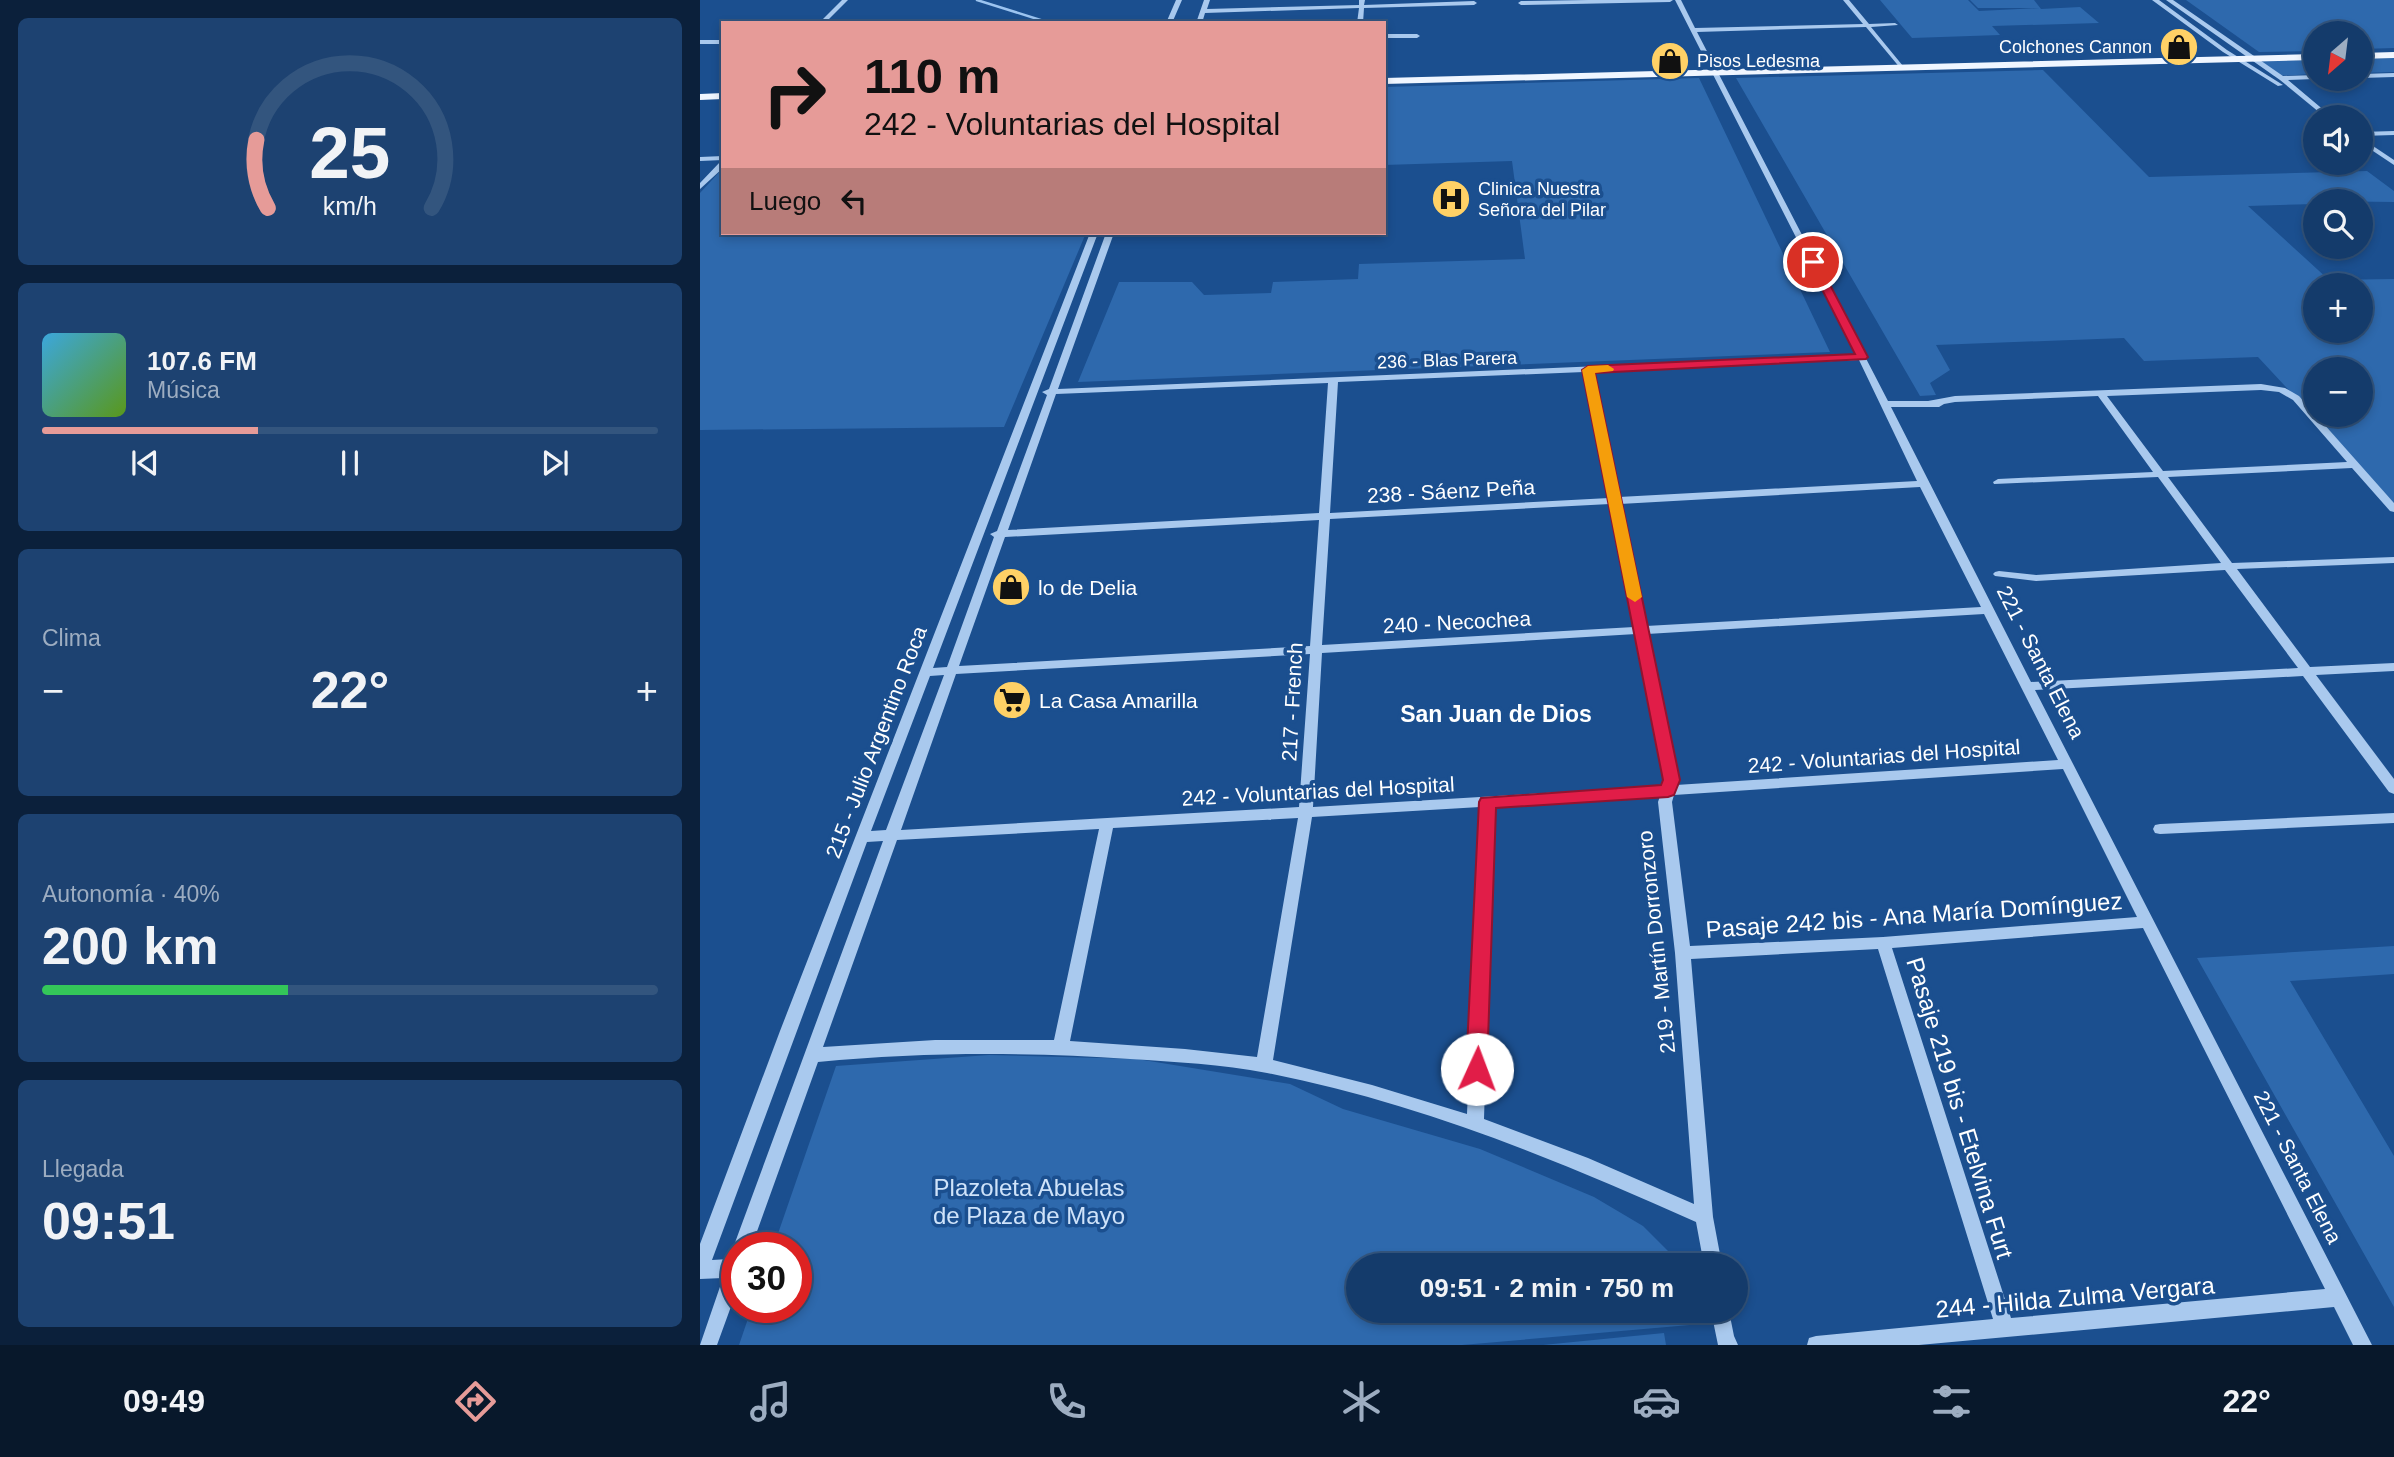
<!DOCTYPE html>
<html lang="es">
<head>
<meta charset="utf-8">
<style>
	body { margin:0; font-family:Helvetica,sans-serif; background:#1d4271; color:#f1f3f6; height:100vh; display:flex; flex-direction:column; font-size:26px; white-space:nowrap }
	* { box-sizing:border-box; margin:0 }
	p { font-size:23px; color:#9dadc1 }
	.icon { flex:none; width:38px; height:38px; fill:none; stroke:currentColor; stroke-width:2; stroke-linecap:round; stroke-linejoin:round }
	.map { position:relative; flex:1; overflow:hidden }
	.details { display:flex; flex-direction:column; gap:18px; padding:18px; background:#0b203b; width:700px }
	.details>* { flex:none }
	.banner { position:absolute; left:21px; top:21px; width:665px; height:214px; border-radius:0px; box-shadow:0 4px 10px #0003,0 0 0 2px #33557e; background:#e69b98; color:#111; overflow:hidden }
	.needle { width:46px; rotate:208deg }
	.buttons { position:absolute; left:1603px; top:21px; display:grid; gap:14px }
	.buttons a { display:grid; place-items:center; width:70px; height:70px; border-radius:50%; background:#143b6b; box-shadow:0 4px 10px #0003,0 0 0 2px #33557e; font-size:35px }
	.speed { position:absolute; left:21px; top:1232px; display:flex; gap:14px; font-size:35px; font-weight:700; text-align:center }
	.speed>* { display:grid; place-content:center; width:91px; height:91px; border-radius:50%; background:#143b6b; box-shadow:0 4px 10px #0003,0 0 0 2px #33557e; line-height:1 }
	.speed .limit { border:10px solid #d22; background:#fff; color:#111 }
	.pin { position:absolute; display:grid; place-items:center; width:60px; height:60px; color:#fff; margin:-30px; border:4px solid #fff; border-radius:50%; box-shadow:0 2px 7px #0007 }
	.me { position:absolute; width:77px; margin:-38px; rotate:2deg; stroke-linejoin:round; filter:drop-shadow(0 0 5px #0008) }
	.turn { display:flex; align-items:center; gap:24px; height:147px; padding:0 28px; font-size:32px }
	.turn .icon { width:91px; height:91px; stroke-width:2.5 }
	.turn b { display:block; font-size:49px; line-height:60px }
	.then { display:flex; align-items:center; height:66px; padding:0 28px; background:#0003; gap:14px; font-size:26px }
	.big { font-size:52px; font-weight:800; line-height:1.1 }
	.details .widget { flex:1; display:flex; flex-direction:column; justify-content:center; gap:10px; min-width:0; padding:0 24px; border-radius:10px; background:#1d4271 }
	.details .dial { align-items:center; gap:0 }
	.dial svg { height:182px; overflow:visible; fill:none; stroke:#33557e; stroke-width:7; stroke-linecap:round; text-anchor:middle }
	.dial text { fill:#f1f3f6; stroke:none }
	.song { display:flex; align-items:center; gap:21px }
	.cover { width:84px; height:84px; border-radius:10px; background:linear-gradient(135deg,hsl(200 70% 55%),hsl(90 70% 35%)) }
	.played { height:7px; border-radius:4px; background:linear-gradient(90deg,#e69b98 35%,#33557e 35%) }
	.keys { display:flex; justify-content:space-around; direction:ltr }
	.heat { display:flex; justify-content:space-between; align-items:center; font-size:38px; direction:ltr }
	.charge { height:10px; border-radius:5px; background:linear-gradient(90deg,#34c759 40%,#33557e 0) }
	.trip { position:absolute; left:646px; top:1253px; width:402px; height:70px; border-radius:35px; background:#143b6b; box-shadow:0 4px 10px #0003,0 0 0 2px #33557e; font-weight:800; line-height:70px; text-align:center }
	.tab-bar { display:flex; height:112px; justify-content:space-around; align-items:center; background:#08182b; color:#9dadc1 }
	.tab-bar .icon { width:49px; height:49px }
	.tab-bar .on { color:#e69b98 }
	.tab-bar b { font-size:32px; color:#f1f3f6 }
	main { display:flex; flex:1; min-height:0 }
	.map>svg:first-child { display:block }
</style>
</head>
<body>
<main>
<section class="details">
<div class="widget dial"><svg viewBox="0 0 100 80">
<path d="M14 69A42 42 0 1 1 86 69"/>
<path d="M14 69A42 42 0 0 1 9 39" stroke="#e69b98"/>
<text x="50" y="56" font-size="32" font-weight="700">25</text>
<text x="50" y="72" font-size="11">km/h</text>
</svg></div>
<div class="widget">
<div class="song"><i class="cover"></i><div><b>107.6 FM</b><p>Música</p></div></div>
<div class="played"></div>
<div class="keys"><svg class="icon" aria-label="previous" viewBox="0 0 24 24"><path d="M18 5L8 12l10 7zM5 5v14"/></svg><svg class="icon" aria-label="pause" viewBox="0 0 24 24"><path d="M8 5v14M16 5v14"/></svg><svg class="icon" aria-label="next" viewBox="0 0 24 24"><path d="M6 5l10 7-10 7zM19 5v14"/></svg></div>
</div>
<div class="widget"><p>Clima</p>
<div class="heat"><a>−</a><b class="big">22°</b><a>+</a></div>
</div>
<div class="widget"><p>Autonomía · 40%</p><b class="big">200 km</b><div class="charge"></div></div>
<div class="widget"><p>Llegada</p><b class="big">09:51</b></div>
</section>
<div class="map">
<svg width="1694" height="1345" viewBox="0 0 1694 1345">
	<rect width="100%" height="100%" fill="#1b4f8f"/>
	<path fill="#2e69ad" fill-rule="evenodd" d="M1180 0H1268L1279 11 1340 8H1278L1270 0H1334L1341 9 1380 7 1399 23 1292 26 1300 35 1212 38Z
		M1486 0H1694V48L1661 49V33H1615V51L1559 52Z
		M1694 58V72L1661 73V59Z
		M1615 60V74L1574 76 1554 61Z
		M1343 70 1449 177 1667 171 1694 191V202L1615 201V204L1548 206 1629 280 1694 279V503L1558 357 1444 361 1424 338 1236 345 1250 370 1230 383 1236 395 1220 396 1036 78ZM1615 285H1661V331H1615ZM1615 369H1661V415H1615Z
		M999 78 1130 352 378 382 419 282H492L504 295 571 293 573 282 658 279 659 264 825 259 812 161 684 165V87Z
		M23 168V233H386L304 427 0 430V193Z
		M1694 946V974L1590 981 1694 1156V1307L1497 958Z
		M289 1055 437 1059 590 1084 643 1109 780 1149 894 1197 943 1226 972 1255 978 1265H658V1311H997L1001 1324 762 1345H39L52 1307H96V1248H73L136 1066Z
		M964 1333 966 1345H843Z"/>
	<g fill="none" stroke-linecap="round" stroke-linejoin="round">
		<path stroke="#9cc4f0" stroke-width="2.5" d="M277 0 350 23"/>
		<path fill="#a9c9ee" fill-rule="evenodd" d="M142 0H148L125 23H119Z
			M476 0H482L472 23H466Z
			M504 0H510L507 9 659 5V0H665L664 5 774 1 777 3 774 5 664 8 663 23H657L659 8 505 13 502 23H496Z
			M888 0H973L970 2 821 5 818 3 821 1Z
			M975 0H981L995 28 1163 24 1143 0H1149L1169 24 1195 23 1198 25 1171 27 1203 66 1201 69 1166 27 997 32 1188 401H1228L1255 396 1561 384 1585 388 1599 396 1694 503V512L1690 511 1652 468 1468 477 1532 563 1694 557V563L1537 569 1610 667 1694 663V671L1616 675 1694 779V794L1689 792 1603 676 1335 690 1672 1345H1653L1634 1307 1219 1345H1107L1109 1338 1116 1336 1293 1319 1178 949 991 959 1013 1217 1022 1265H1004L996 1222C859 1160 715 1102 567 1073 522 1064 475 1062 430 1059 325 1052 222 1052 118 1062L51 1248H37V1290L17 1345H0L23 1278 0 1279V1244L80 1031 390 233H398L233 668 247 667 294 537 290 534 297 531 347 395 342 392 349 389 406 233H414L358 389 1156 355ZM1159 360 1217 481 919 497 893 371ZM884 372 909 498 630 513 638 382ZM628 383 619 513 308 530 356 394ZM1561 390 1579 392 1593 400 1647 462 1463 471 1407 396ZM1398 396 1453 472 1298 479 1293 482 1294 484 1458 477 1521 563 1336 575 1299 571 1295 572 1293 574 1295 576 1336 581 1525 570 1598 668 1331 682 1191 407H1239L1244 404 1255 402ZM1220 487 1281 607 946 626 920 504ZM910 504 934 627 622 645 630 519ZM619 520 610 646 259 666 305 537ZM1284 614 1358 760 976 785 978 780 947 634ZM936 634 964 780 963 786 613 807 622 653ZM610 654 599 807 201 830 256 674ZM244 675 186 830 171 831 230 676ZM1363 769 1437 917 1183 937 990 946 972 802 974 795ZM960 796 958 802 975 953 994 1204 888 1158 784 1119 794 807ZM780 807 767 1114 672 1085 573 1060 612 817ZM598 818 557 1057 485 1049 370 1041 413 828ZM399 829 354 1040H235L123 1047 197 840ZM183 841 33 1248 36 1254 29 1259 12 1260 167 842ZM1443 928 1625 1289 1311 1318 1192 948Z
			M1452 0H1459L1527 50 1583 85 1578 86 1523 52Z
			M1466 0H1473L1583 76 1615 75V79L1588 80 1632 117H1625L1580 80Z
			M684 34H717L720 36 717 38H684Z
			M0 40H23V44H0Z
			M1694 73V77L1661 78V74Z
			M1694 131V135L1661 136V132Z
			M1661 138 1694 160V165L1661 143Z
			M23 156V160L0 161V157Z
			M20 162H23V168L0 189V183Z
			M1694 813V823L1460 834 1455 833 1453 829 1455 825 1460 824Z
			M1011 1311H1029L1034 1336 1038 1345H1018Z"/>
		<path fill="#f0f6ff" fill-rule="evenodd" d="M1694 52V58L1661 59V53Z
			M1615 54V60L684 84V78Z
			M23 93V99L0 100V94Z"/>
	</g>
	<path fill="#e11d48" stroke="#92132f" stroke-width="2" d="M1113 259 1118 262 1168 357 1166 359 895 373 980 780 974 795 968 797 796 808 787 1069 784 1076 777 1079 769 1076 766 1069 779 802 781 798 961 785 963 780 882 370 888 366 1155 354 1108 262Z"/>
	<path fill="#f59e0b" d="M908 365 914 369 913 371 895 373 942 597 935 602 927 597 882 370 888 366Z"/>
	<defs>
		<g id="shop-disc" transform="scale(2.0125)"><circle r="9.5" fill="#ffd166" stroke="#1b4f8f"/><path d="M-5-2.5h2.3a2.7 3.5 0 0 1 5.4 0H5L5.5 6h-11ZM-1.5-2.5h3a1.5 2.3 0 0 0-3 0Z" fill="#111"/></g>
		<g id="hospital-disc" transform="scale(2.0125)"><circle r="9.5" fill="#ffd166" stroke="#1b4f8f"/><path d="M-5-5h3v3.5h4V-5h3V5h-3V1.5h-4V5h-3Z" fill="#111"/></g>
		<g id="supermarket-disc" transform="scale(2.0125)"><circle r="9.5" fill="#ffd166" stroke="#1b4f8f"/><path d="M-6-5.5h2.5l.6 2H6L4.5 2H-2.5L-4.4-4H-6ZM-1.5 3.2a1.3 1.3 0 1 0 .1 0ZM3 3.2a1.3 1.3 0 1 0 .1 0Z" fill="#111"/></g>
	</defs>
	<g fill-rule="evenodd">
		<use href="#shop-disc" x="1479" y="47"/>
		<use href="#shop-disc" x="970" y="61"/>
		<use href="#hospital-disc" x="751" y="199"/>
		<use href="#shop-disc" x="311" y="587"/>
		<use href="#supermarket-disc" x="312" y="700"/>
	</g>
	<g text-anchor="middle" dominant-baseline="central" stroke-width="7" stroke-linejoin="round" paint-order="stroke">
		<g font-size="18" fill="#fff" stroke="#1b4f8f" text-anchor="start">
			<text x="1452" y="47" text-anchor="end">Colchones Cannon</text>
			<text x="997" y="61">Pisos Ledesma</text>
			<text x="778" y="189">Clinica Nuestra<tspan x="778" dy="21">Señora del Pilar</tspan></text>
		</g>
		<g font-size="18" fill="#fff" stroke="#1b4f8f">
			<text transform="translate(747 360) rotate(-2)">236 - Blas Parera</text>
		</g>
		<g font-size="21" fill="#fff" stroke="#1b4f8f">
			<text transform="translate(751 491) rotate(-3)">238 - Sáenz Peña</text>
			<text transform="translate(757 622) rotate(-3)">240 - Necochea</text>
			<text transform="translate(1341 662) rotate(63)">221 - Santa Elena</text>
			<text transform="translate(592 702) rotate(-87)">217 - French</text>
			<text transform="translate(176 742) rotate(-69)">215 - Julio Argentino Roca</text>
			<text transform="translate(1184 756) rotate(-4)">242 - Voluntarias del Hospital</text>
			<text transform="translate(618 791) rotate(-3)">242 - Voluntarias del Hospital</text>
			<text transform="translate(956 942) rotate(-96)">219 - Martín Dorronzoro</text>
			<text transform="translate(1598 1167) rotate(63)">221 - Santa Elena</text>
		</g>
		<g font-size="21" fill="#fff" stroke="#1b4f8f" text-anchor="start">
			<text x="338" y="587">lo de Delia</text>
			<text x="339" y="700">La Casa Amarilla</text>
		</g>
		<g font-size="23" font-weight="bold" fill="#fff" stroke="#1b4f8f">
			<text x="796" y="714">San Juan de Dios</text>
		</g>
		<g font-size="24" fill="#fff" stroke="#1b4f8f">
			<text transform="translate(1214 915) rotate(-4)">Pasaje 242 bis - Ana María Domínguez</text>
			<text transform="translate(1260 1108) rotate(73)">Pasaje 219 bis - Etelvina Furt</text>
			<text transform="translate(1375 1297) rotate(-5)">244 - Hilda Zulma Vergara</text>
		</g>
		<g font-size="24" fill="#cfe3fa" stroke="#1b4f8f">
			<text x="329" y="1187">Plazoleta Abuelas<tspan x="329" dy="28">de Plaza de Mayo</tspan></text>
		</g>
	</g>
</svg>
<div class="buttons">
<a><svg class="needle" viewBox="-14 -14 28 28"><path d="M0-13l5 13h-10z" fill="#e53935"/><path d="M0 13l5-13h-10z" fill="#9dadc1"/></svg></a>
<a><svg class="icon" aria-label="sound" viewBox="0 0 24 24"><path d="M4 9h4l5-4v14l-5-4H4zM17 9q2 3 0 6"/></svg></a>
<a><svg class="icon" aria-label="search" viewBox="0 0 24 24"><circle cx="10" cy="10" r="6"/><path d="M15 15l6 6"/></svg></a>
<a>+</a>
<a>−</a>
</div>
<div class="speed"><div class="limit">30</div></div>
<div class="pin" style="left:1113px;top:262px;background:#d93025"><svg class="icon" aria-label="arrive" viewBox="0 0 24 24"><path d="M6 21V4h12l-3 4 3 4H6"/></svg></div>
<svg class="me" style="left:777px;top:1069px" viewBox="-20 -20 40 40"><circle r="19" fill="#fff"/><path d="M0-13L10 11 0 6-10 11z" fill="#e11d48"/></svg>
<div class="trip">09:51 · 2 min · 750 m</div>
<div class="banner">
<div class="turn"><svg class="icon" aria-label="right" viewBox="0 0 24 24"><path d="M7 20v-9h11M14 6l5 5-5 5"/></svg><div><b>110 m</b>242 - Voluntarias del Hospital</div></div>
<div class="then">Luego<svg class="icon" aria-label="left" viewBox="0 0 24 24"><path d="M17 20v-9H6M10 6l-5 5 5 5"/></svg></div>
</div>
</div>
</main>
<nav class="tab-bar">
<b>09:49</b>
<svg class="icon on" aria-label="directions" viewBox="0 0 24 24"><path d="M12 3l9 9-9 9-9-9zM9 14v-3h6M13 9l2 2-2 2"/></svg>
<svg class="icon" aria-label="music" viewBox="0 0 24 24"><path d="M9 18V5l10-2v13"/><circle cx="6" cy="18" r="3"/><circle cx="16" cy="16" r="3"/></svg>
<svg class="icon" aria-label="phone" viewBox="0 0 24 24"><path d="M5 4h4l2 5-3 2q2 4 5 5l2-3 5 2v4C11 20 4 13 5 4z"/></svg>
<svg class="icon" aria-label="climate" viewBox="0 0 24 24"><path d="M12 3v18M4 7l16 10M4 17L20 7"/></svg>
<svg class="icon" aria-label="car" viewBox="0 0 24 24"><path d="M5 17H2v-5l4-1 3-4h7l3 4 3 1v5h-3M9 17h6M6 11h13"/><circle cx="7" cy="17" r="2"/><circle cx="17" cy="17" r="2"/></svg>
<svg class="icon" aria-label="filters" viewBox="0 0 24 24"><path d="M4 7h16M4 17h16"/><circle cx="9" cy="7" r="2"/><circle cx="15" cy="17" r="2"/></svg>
<b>22°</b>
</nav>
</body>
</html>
